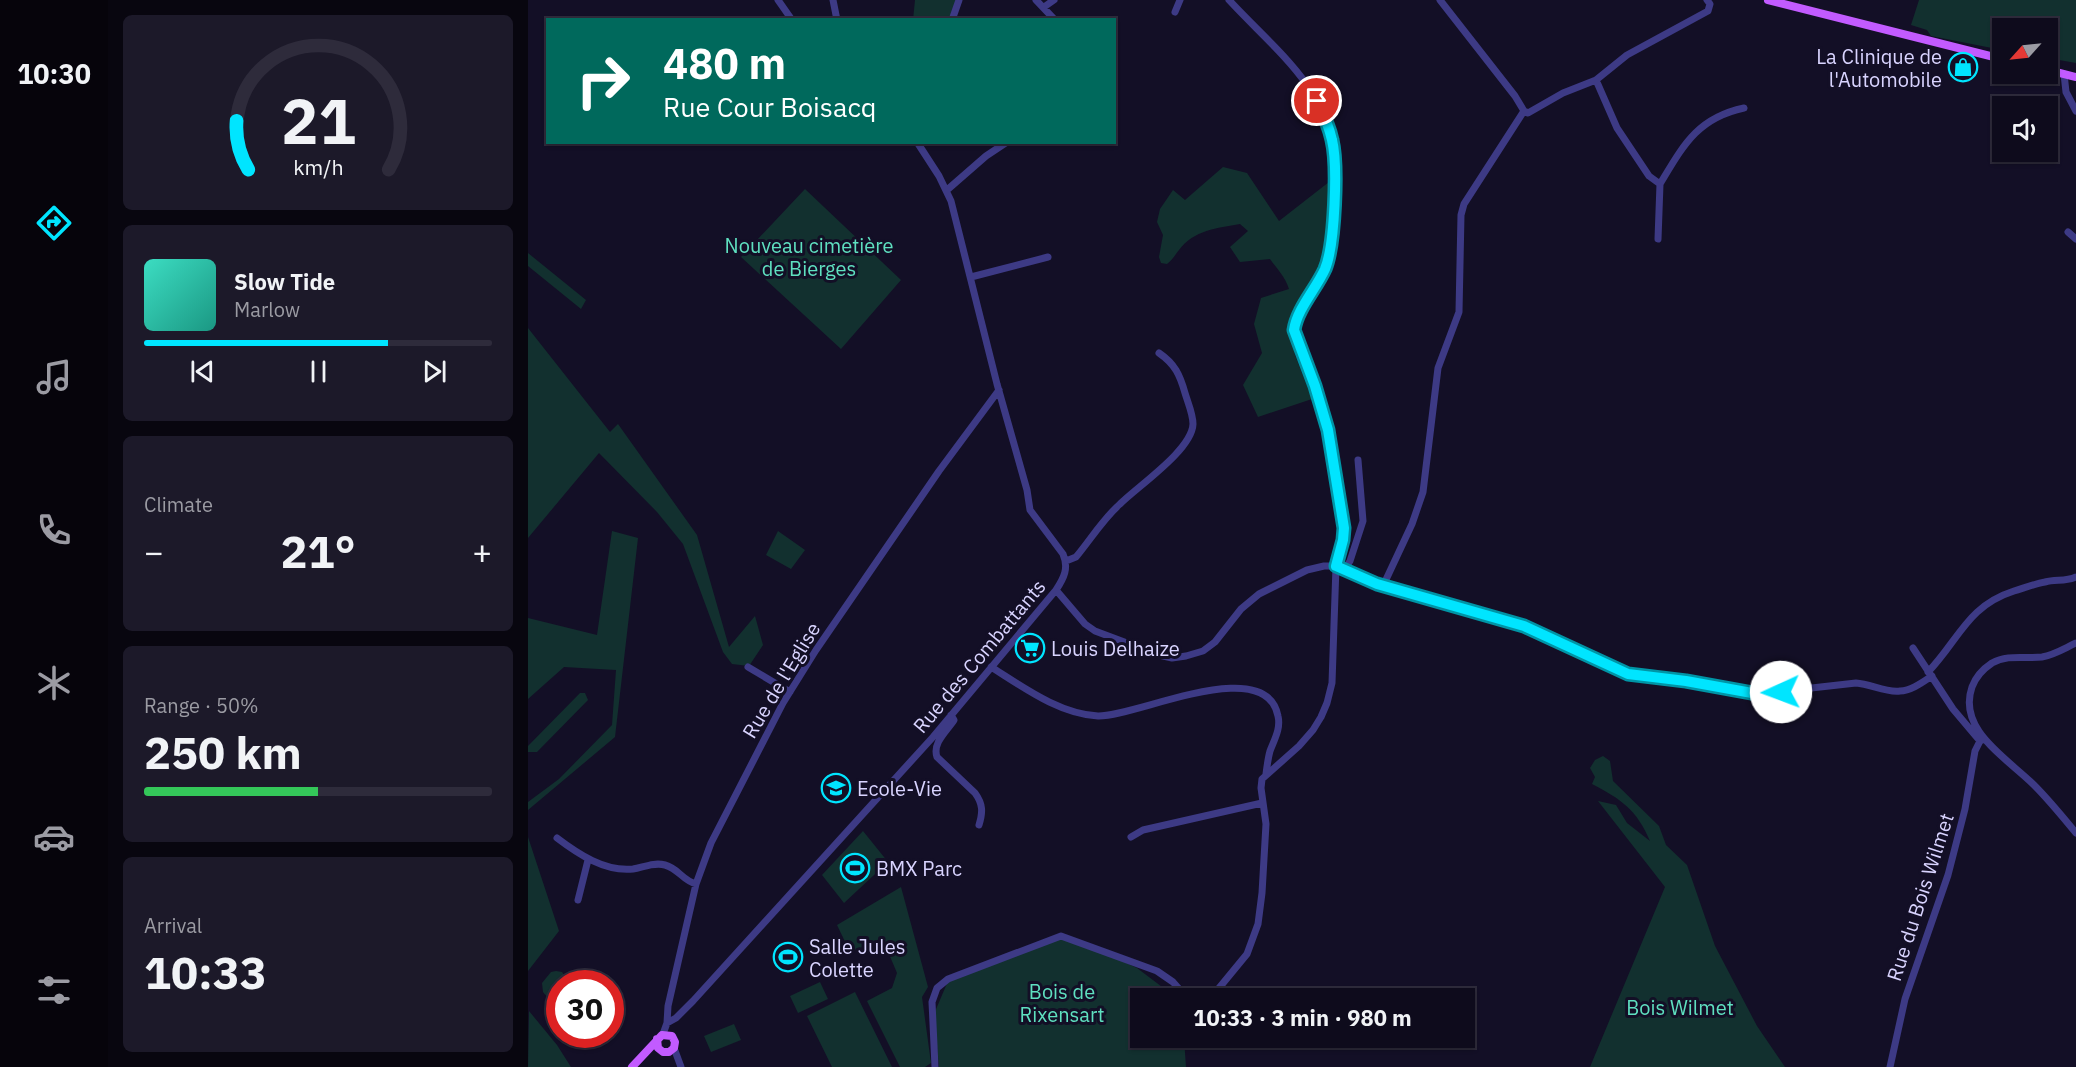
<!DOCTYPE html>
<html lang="en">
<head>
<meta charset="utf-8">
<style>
	body { margin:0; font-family:"IBM Plex Sans",sans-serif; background:#1c1929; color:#f1f3f6; height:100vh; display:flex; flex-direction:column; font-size:22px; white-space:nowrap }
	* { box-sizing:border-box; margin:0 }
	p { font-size:20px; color:#9b9ba3 }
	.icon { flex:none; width:33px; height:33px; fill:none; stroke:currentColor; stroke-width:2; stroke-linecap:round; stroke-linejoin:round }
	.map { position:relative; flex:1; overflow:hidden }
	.sheet { display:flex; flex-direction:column; gap:15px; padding:15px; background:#08060f; width:420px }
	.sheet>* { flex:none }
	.hud { position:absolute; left:18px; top:18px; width:570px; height:126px; border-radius:0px; box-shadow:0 2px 4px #0004,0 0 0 2px #2e2b3b; background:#00695c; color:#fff; overflow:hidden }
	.needle { width:39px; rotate:243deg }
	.tools { position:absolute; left:1464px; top:18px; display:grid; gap:12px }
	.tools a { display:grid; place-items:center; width:66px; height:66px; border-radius:0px; background:#0e0b1c; box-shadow:0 2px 4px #0004,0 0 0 2px #2e2b3b; font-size:30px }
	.speed { position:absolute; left:18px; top:970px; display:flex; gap:12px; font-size:30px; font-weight:700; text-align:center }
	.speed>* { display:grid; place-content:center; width:78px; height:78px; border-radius:50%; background:#0e0b1c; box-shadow:0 2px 4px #0004,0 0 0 2px #2e2b3b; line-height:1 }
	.speed .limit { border:9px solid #d22; background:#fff; color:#111 }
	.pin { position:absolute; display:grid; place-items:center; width:51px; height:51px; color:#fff; margin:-26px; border:3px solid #fff; border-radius:50%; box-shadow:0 2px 6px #0007 }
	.me { position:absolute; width:66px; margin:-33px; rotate:268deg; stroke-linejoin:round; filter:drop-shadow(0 0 4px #0008) }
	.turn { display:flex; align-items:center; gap:21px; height:126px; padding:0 18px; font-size:27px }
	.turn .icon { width:78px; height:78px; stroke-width:2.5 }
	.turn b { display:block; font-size:42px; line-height:51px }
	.big { font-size:45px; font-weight:700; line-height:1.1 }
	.sheet .card { flex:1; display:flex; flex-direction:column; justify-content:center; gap:9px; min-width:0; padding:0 21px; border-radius:9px; background:#1c1929 }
	.sheet .dial { align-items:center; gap:0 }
	.dial svg { height:156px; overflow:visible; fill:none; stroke:#2e2b3b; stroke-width:7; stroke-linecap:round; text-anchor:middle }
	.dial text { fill:#f1f3f6; stroke:none }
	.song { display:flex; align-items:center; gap:18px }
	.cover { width:72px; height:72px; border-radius:9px; background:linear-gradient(135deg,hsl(170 70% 55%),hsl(170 70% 35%)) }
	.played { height:6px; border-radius:3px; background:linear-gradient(90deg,#00e5ff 70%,#2e2b3b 70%) }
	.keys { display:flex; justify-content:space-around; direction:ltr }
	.heat { display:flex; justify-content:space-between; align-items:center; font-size:33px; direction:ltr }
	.charge { height:9px; border-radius:4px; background:linear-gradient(90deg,#34c759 50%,#2e2b3b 0) }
	.trip { position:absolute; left:602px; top:988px; width:345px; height:60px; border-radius:0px; background:#0e0b1c; box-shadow:0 2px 4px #0004,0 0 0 2px #2e2b3b; font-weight:700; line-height:60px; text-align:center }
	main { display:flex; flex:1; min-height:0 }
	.menu { display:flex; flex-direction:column; width:108px; justify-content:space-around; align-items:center; background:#06040b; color:#9b9ba3 }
	.menu .icon { width:42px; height:42px }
	.menu .on { color:#00e5ff }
	.menu b { font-size:27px; color:#f1f3f6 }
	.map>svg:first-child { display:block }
</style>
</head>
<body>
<main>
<nav class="menu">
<b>10:30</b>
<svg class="icon on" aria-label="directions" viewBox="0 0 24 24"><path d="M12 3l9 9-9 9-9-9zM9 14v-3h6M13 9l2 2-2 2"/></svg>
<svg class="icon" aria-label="music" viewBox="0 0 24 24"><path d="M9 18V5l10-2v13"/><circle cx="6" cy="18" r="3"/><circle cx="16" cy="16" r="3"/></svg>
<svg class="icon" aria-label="phone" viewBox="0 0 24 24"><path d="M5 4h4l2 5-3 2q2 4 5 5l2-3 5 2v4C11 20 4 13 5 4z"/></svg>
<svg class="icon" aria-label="climate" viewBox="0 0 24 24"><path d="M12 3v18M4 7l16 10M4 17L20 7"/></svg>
<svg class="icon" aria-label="car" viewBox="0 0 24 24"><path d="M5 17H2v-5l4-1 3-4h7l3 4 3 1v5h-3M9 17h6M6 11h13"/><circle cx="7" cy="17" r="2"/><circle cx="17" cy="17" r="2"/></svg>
<svg class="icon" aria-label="filters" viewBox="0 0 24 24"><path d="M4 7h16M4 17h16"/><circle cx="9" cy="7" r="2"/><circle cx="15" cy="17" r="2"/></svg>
</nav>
<section class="sheet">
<div class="card dial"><svg viewBox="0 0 100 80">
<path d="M14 69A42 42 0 1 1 86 69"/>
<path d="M14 69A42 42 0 0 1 8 44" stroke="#00e5ff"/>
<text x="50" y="56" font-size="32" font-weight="700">21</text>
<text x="50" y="72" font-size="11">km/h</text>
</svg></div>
<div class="card">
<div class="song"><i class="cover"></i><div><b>Slow Tide</b><p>Marlow</p></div></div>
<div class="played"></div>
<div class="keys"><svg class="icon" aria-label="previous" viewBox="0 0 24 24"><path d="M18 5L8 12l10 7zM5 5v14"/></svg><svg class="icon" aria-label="pause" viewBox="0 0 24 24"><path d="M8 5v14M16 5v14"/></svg><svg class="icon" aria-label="next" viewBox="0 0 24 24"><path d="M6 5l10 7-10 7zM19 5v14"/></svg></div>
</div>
<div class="card"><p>Climate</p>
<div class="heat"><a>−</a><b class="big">21°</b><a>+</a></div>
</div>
<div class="card"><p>Range · 50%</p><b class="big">250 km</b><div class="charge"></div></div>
<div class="card"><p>Arrival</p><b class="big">10:33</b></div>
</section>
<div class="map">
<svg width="1548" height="1067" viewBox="0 0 1548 1067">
	<rect width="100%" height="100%" fill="#130f26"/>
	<path fill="#12302f" d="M387 0H429L422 19 385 20Z
		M1391 0H1548V63L1520 58V28H1474V50L1403 36 1399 30 1383 25Z
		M695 167 719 173 751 221 801 182 805 219 803 247 763 332 767 355 784 399 730 417 715 385 734 353 726 324 733 298 761 289C757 276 749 269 742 259L712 262 702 247 720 231 712 224C689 228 666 230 651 250 647 255 645 259 639 264L633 263 631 257 635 235 629 222 632 209 645 190 657 200Z
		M277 189 373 280 313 349 213 257Z
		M0 253 58 300 53 309 0 266Z
		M0 328 82 432 90 424 169 535 201 647 227 616 235 645 221 666 204 664 195 652 155 544 129 512 71 453 0 538Z
		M84 531 110 538 87 737 0 810V802L31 779 84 725 88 670 36 667 0 699V618L69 635Z
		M250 531 277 550 263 569 238 555Z
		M52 693H57L60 700 9 752H0V746Z
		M1075 756 1082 761 1085 781 1131 826 1138 845 1159 865 1187 946 1229 1026 1257 1067H1062L1137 887 1070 801 1088 805 1099 823 1122 841C1109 810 1093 799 1064 784L1067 777 1062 768 1067 760Z
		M335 831 360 862 316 903 294 875Z
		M0 837 31 931 0 971Z
		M373 887 400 987 394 997 403 1063 397 1067H372L339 1001 364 988 369 973 361 954 346 943 322 952 309 925Z
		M539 935 609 968 650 999H612V1038H656L658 1067H411L406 1014 420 981Z
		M28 971 34 972 40 981 39 984H32L31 996 27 1006 15 992 14 983 23 972Z
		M292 982 300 999 270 1013 262 996Z
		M327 992 364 1067H304L279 1016Z
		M1 1011 29 1045 43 1067H0Z
		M206 1024 213 1040 183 1052 176 1036Z"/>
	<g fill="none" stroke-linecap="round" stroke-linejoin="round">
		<path stroke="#3d3a85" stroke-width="7" d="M250 0 264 20
			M305 0 309 20
			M508 0 527 20
			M912 0 987 96 996 111
			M516 7 526 0
			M647 12 652 0
			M424 20 431 0
			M1536 74 1538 92 1548 111
			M1068 80 1089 128 1121 176 1132 184 1130 239
			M996 111 1000 113 1035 93 1068 80 1099 55 1180 11 1182 4 1179 0
			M1132 184C1155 146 1169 118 1216 108
			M419 190 458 156 479 142
			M1540 232 1548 239
			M443 277 520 257
			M538 561 548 557C563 539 575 519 592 504 610 486 664 450 665 424 665 414 660 403 657 393 652 375 647 364 631 353
			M817 569 822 561 835 521 830 460
			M855 586 884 524 895 492 910 368 931 312 933 215 936 204 996 111
			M528 590 557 624 567 631 631 655 644 658 658 656 675 651 687 642 713 609 731 594 779 570 796 566H808L849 584 996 626 1100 674C1119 679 1140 679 1160 682 1186 686 1212 693 1238 693L1328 683C1343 684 1358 693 1372 691 1383 691 1395 682 1404 676
			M1548 643C1537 648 1526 655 1514 657 1497 659 1480 654 1464 663 1455 669 1448 676 1444 687 1429 730 1479 758 1506 785 1521 800 1534 816 1548 833
			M1385 648 1425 709 1452 741
			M220 667 262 692
			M463 667C495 687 531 714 570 716 608 717 738 653 750 716 753 729 746 740 742 751 740 758 739 766 738 774
			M1400 672C1431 640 1439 606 1486 591 1496 588 1506 584 1517 582 1528 579 1537 582 1548 577
			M423 715 426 720C419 731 404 743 409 757L447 793C455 804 455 812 451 825
			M603 837 615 830 734 803
			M29 838C50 854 77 872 105 869 116 867 126 862 137 865 151 869 154 880 168 884
			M50 900 60 860
			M682 999 719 954 730 924 734 893 738 824 733 788 734 779 771 746 785 730 793 717 799 703 804 683 808 566 815 540 816 528 800 430 787 386 766 330C770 305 796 280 802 252 807 233 805 212 806 193 806 181 808 168 807 156 800 87 744 47 701 0
			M139 1023 148 1018 165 1001 405 737 528 590C536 578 541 568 535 554L502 510 499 490 469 384 423 201 411 176 389 142
			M135 1034 139 1023 140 1006 168 884 183 843 255 703 288 650 411 471 471 390
			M146 1048 153 1067
			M407 1067 404 1002 409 988 420 979 533 936 629 971 645 982 660 999
			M1362 1067 1377 999 1420 875 1437 809 1447 751 1452 741 1456 739"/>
		<path stroke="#c25bff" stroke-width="8" d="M1240 0 1474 59
			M1520 70 1548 77
			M104 1067 134 1035 144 1036 147 1042 146 1048 141 1052H135L130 1048 129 1039"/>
	</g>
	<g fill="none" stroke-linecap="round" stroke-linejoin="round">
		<g stroke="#0095a6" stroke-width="15">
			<path id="route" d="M789 101C795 113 801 126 804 140 810 165 807 245 797 269 788 289 769 309 766 330L787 386 800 430 816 528 815 540 808 566 849 584 996 626 1100 674 1158 681 1224 693 1253 692"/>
		</g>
		<use href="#route" stroke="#00e5ff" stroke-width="10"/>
	</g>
	<defs>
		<g id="shop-ring" transform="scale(1.5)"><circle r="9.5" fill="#130f26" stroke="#00e5ff" stroke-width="1.5"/><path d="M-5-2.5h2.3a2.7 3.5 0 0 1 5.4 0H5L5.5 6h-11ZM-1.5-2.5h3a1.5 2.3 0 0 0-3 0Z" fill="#00e5ff"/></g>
		<g id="supermarket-ring" transform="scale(1.5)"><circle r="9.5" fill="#130f26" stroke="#00e5ff" stroke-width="1.5"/><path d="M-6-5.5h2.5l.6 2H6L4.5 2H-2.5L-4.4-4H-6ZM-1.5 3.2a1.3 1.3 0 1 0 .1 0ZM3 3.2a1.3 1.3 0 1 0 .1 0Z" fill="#00e5ff"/></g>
		<g id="school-ring" transform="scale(1.5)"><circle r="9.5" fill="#130f26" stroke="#00e5ff" stroke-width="1.5"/><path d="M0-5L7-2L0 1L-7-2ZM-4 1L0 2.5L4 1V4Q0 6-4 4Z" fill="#00e5ff"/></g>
		<g id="stadium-ring" transform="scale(1.5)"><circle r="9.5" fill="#130f26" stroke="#00e5ff" stroke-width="1.5"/><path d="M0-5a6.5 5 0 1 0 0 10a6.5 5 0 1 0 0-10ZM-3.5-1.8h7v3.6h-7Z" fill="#00e5ff"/></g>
	</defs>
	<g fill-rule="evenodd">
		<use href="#shop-ring" x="1435" y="67"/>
		<use href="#supermarket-ring" x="502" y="648"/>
		<use href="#school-ring" x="308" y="788"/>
		<use href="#stadium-ring" x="327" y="868"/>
		<use href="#stadium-ring" x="260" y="957"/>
	</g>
	<g text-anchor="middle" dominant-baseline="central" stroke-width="6" stroke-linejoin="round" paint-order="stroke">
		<g font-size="20" fill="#d9d4ff" stroke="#130f26" text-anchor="start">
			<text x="1414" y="56" text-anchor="end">La Clinique de<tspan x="1414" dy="23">l'Automobile</tspan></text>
			<text x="523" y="648">Louis Delhaize</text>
			<text x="329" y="788">Ecole-Vie</text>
			<text x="348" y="868">BMX Parc</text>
			<text x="281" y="946">Salle Jules<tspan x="281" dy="23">Colette</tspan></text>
		</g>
		<g font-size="20" fill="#5fe0c0" stroke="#130f26">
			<text x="281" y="245">Nouveau cimetière<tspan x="281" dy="23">de Bierges</tspan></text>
			<text x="534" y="991">Bois de<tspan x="534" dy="23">Rixensart</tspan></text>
			<text x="1152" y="1007">Bois Wilmet</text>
		</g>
		<g font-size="20" fill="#d9d4ff" stroke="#130f26">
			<text transform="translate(451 656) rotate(-50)">Rue des Combattants</text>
			<text transform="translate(253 680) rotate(-59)">Rue de l'Eglise</text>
			<text transform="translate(1392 897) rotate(-72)">Rue du Bois Wilmet</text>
		</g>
	</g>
</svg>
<div class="tools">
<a><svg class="needle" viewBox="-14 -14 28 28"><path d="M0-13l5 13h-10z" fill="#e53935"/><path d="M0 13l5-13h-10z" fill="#9b9ba3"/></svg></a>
<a><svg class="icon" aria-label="sound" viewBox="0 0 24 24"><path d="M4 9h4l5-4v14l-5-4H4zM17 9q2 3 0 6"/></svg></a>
</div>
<div class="speed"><div class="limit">30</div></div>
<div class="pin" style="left:789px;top:101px;background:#d93025"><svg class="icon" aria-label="arrive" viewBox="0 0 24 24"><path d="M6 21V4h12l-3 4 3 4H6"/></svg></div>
<svg class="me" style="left:1253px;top:692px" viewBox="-20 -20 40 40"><circle r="19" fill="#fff"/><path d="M0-13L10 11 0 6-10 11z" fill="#00e5ff"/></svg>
<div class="trip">10:33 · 3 min · 980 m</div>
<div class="hud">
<div class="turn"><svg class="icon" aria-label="right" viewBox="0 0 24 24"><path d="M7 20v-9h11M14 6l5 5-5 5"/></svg><div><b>480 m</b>Rue Cour Boisacq</div></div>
</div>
</div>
</main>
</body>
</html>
